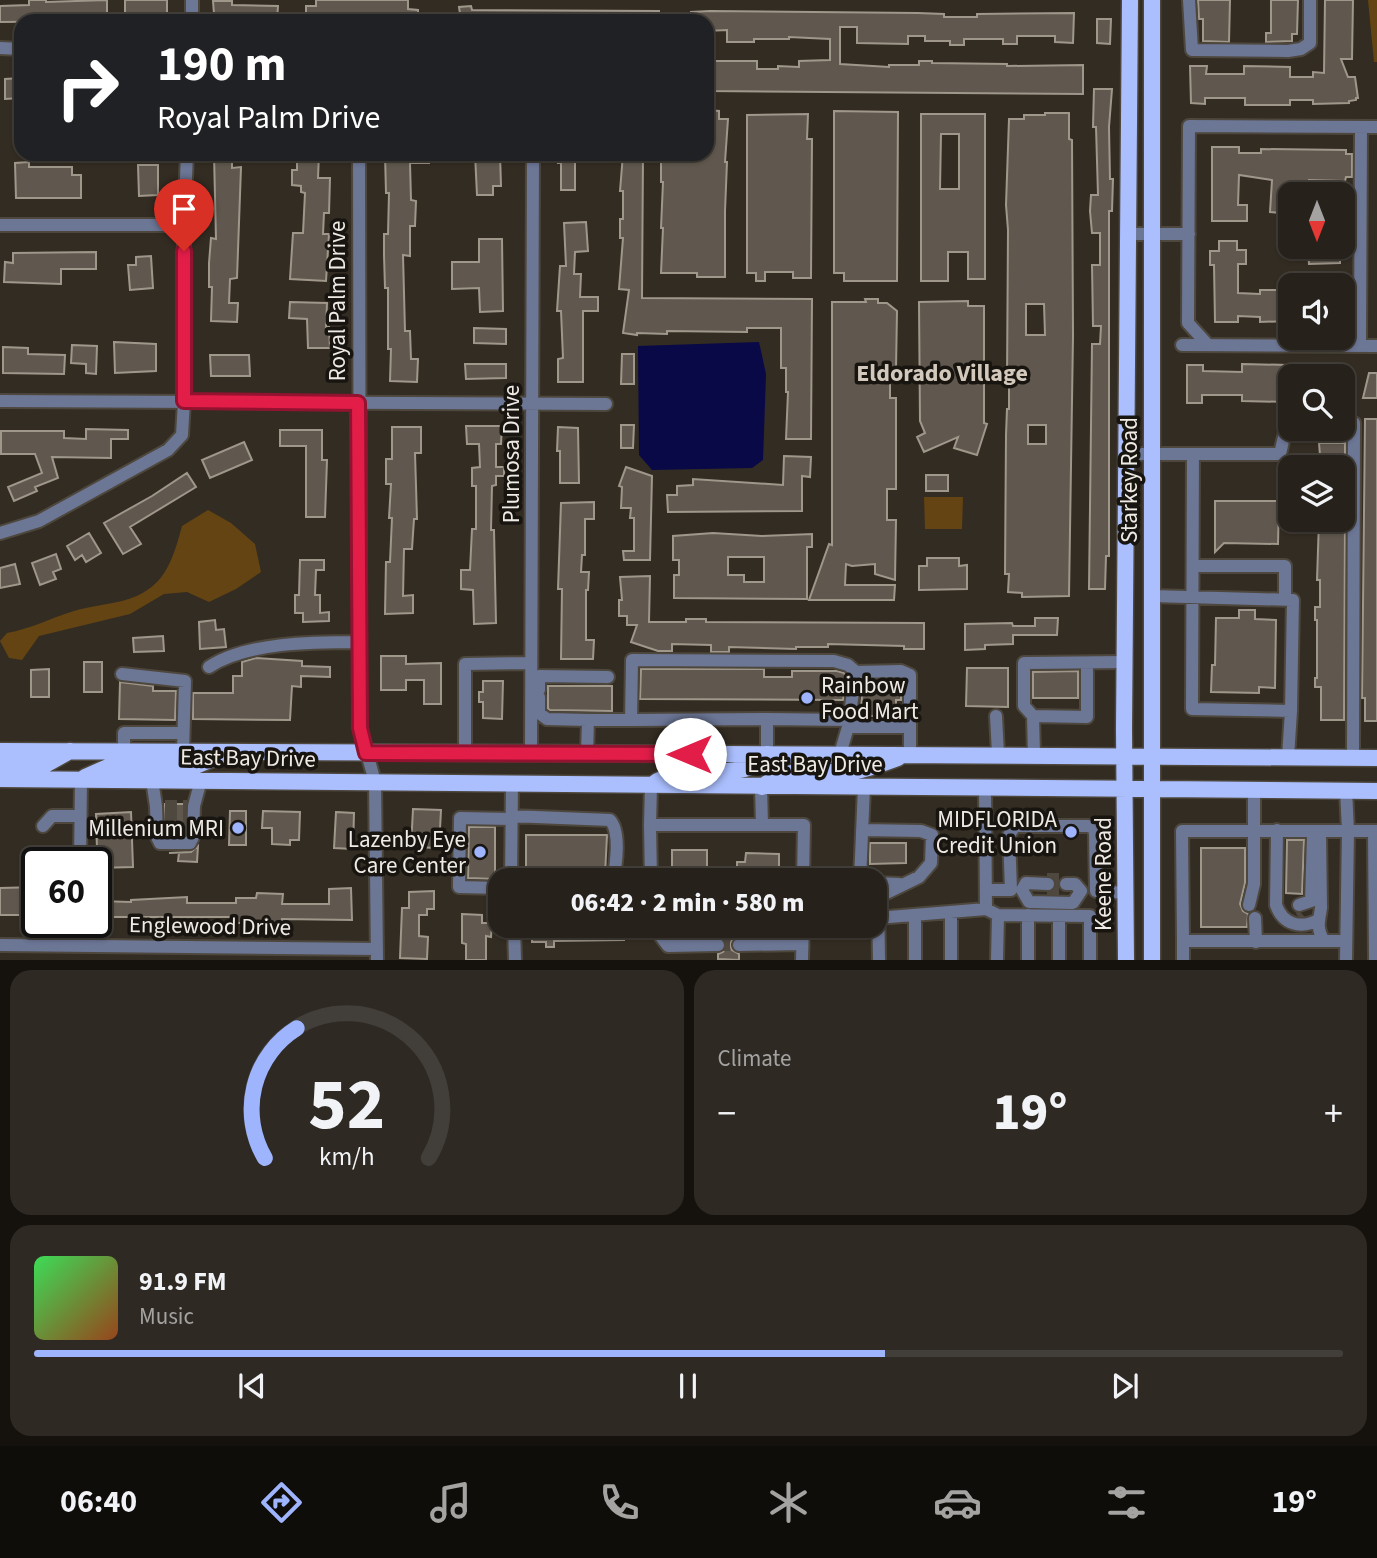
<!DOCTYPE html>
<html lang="en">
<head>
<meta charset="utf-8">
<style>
	body { margin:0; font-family:"Source Sans 3",sans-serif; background:#2e2923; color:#f1f3f6; height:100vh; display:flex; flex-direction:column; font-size:26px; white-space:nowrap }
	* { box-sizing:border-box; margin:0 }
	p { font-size:23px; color:#a4a3a2 }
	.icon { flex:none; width:38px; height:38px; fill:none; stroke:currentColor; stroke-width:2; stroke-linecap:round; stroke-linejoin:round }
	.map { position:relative; height:960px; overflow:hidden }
	.side { display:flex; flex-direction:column; gap:10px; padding:10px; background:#15120e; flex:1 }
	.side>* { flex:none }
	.top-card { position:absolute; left:14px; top:14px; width:700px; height:147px; border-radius:21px; box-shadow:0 2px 5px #0004,0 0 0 2px #423e39; background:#202124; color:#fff; overflow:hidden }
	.needle { width:46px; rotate:180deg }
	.fabs { position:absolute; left:1278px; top:182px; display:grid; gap:14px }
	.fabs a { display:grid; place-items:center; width:77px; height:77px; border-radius:14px; background:#26211a; box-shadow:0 2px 5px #0004,0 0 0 2px #423e39; font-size:35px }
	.speed { position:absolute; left:21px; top:847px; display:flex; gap:14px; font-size:35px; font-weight:700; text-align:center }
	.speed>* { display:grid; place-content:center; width:91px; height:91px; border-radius:50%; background:#26211a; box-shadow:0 2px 5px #0004,0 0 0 2px #423e39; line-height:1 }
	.speed .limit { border:4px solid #111; border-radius:10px; background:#fff; color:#111 }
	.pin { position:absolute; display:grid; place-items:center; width:60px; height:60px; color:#fff; margin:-72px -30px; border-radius:50% 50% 50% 0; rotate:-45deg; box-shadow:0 0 7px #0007 }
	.pin .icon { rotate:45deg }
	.me { position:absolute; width:77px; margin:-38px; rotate:270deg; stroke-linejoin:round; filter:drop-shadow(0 0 5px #0008) }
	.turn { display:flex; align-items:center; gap:24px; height:147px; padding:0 28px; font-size:32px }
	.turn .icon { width:91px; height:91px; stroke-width:2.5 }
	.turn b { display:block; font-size:49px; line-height:60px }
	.big { font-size:52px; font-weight:800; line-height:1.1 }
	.side .tile { flex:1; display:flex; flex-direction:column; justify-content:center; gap:10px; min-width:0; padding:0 24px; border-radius:21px; background:#2e2923 }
	.side .dial { align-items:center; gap:0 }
	.dial svg { height:182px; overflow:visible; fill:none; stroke:#423e39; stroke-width:7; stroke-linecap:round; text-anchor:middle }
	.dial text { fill:#f1f3f6; stroke:none }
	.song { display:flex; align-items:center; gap:21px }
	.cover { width:84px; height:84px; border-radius:10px; background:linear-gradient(135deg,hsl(130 70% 55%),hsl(20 70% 35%)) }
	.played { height:7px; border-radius:4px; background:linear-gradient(90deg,#9eb4fd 65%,#423e39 65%) }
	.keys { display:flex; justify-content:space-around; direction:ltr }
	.heat { display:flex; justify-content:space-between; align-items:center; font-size:38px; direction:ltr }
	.side .tiles { flex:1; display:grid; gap:10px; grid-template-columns:1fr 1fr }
	.tile:last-child { grid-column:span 2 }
	.trip { position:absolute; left:488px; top:868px; width:399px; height:70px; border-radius:21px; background:#26211a; box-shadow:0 2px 5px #0004,0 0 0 2px #423e39; font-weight:800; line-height:70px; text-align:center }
	.dock { display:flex; height:112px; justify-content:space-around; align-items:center; background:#0f0d0a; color:#a4a3a2 }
	.dock .icon { width:49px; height:49px }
	.dock .active { color:#9eb4fd }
	.dock b { font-size:32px; color:#f1f3f6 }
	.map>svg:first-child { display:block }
</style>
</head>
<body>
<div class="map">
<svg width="1377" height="960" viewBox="0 0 1377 960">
	<rect width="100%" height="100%" fill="#332c22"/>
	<path fill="#644412" d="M1368 0H1377V62H1374Z
		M924 497H963L962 529H925Z
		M208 510 231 523 255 544 261 572 236 589 209 602 187 592 164 594 130 614 39 636 22 660 9 658 0 641 7 633C30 629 51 618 74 611 90 606 106 605 122 601 164 590 172 563 182 526Z"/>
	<path fill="#090947" d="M759 342 766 374 763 460 752 468 652 470 639 455 638 346Z"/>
	<path fill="#60584e" stroke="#a0978b" stroke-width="2" fill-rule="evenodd" d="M29 0H46V2L107 0V21L0 22V6L29 5Z
		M125 0H167V20L125 21Z
		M316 0H408V9L418 10V21H374V17L355 18V21H306V6H316Z
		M1198 0H1230L1229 42 1203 41V19H1199Z
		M1271 0H1298L1297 34H1292V41L1266 42V33H1271Z
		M1325 0H1353L1352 59H1341L1348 77H1355L1358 98H1356V100L1349 101V103L1313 104V100H1290V105H1245V98H1205V104L1191 103 1190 66H1207L1206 74H1244V66L1290 67V77H1313V72L1324 73Z
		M213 1H232V5L278 6 277 21H244V14H214Z
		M471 6 472 10 659 11V21H461L459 7Z
		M710 11 918 13 944 14V17H977V14L1074 13 1073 43 1055 42V36H1017V44H1003V39H964V45H950V41H925V36H908V44L857 43V27H840V64L889 67V65H919V61H932V63L1007 64V66L1083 65V94L707 91V61H757V69H778V66L799 67V61L830 60V39L789 37V39H754V42H727V30L707 31V21H692L691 12Z
		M1097 19H1111L1110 44 1097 43Z
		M21 78V98L5 99V79Z
		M1094 89H1112L1109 127 1110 179H1113L1112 211H1109V556H1106L1105 589H1089L1092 344H1100L1101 326H1093L1092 265H1100V233H1092L1090 211 1091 195H1098L1096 127H1093Z
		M707 110 719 111V119H728L725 162H727L725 211V277H697V273H661L663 228H661L663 182H661V162H663V154H707Z
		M834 111 898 112 897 281H844V273H834Z
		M1045 113H1069V139L1072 140 1073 336 1069 596 1022 597V593L1008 592 1009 574H1005L1006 435 1007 409H1009V381H1007L1008 230 1006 205 1009 119H1024V115H1045ZM1026 304H1044L1045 335H1026ZM1028 425H1046V444H1028Z
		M808 114 807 139H812L811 278H793V272H765V281H756V273H747V115Z
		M921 114H985V279H968V252H948V281H921ZM941 134H959V189H940Z
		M1212 147H1239V153H1261V149L1346 150V154H1352V177H1346L1345 181 1309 180V194H1290V222L1280 221V213L1270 212 1272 180 1239 175 1238 205H1247V221H1212Z
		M214 154H232V168L241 167 237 278 230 279 229 303H238L237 322 211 321 212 287H209V263L211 238 216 239Z
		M297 154H319L318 178H330L329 213H324L323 234H329L326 281 290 279 293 233H303L305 193 301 192V186L292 185V170H297Z
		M385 154H429V163H410L411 200 416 201 415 226H410V256L403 255 405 331H410L411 359H418L417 382 390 381 391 349H388V288H385L384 255V234H388L389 193H386Z
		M475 154H500L501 186H493V195H477Z
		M559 154H575V190H561V163H558Z
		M623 154H643L642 298 812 299 811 439H786L788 392H786V368H781V328H747V332L667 331V334L637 333V335L623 333 629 290 619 289 623 238H620V219H623V191H620Z
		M29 162V167H72V175H81V198H16L15 163Z
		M138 165H158V195L139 196Z
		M586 222 588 251 575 252 574 274H581L580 297H598V311H583V382H558V359L563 358 561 311H557L560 266H566L564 223Z
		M479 239H502L503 311 480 312 479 288 452 289V262H479Z
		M1219 241H1237V250H1246V264H1238V293L1260 294V290H1290V321L1260 322V317L1238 316V322H1215L1214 265H1210V251H1219Z
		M1308 247H1340V263L1309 264Z
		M96 252V269H61V284L4 282 5 262 13 263V253Z
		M151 256 153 288 130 290 128 265H136V257Z
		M1342 295H1351V318L1342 317Z
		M865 299H878V303H887L897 311 896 369H890V398H896V489H887V520H896L895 580 875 574V564L852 566 846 564 845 585H895L894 600H809L829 544 832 545V302H866Z
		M968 301V306H984V423L987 424 977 455 954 448 958 437 924 452 917 437 925 433 920 421 919 302Z
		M290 302 327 303 326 327H329L330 348H308L307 319 289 318Z
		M474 328 506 329V344L474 343Z
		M114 342 156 344V371L115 373Z
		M72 345 97 346 96 374 86 373V364L71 363Z
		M3 347 28 348V354L65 355 64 374 3 373Z
		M622 354H634V384H621Z
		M210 355H249L250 376H211Z
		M465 364H506V378L466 379Z
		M1242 364 1288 365 1287 402 1242 401V395H1202V403H1187V365H1203V371L1242 372Z
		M1309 366 1347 367V370H1353L1354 398H1342V376H1308Z
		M1369 373H1377V398H1363Z
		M1365 419H1377V721H1365V698H1362Z
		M621 425H634L633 448H621Z
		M466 426H502L501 444H496V467H504V476H496V485L492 486 491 530H494L496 623 474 624 473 590 461 589V570H470L472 529H476V486H472V468L480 467 479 444H467Z
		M392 427H421V453H415L417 519H414L412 549H404L403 596 413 595V613L385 614 386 562H390L392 518H389L391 484H386V459H392Z
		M558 427 578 428 579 483H560V451H557Z
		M86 429 128 430V439H111V458L52 457 58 478 35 487 37 491 14 501 8 487 42 473 35 454H1V431H64V438L86 439Z
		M280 430H322V460H327L325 517H306V446H280Z
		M244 442 252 460 210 478 202 460Z
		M1319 443H1345V467H1321Z
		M784 456 811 457 810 477 802 476V511L668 512 667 495H677V486L693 485V479L783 485Z
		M626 467 652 476 650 560H624L623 551H634V518H630L631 508H621L622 487 619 486Z
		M187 473 196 487 130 527 141 544 123 554 104 523 152 496Z
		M926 475H948V491H926Z
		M1215 501H1279L1278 544 1224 543 1215 552Z
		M594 502V519H585V555H582L581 572H589L588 590H586V640H594L593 659H561L562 589H558L561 503Z
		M1319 520H1345L1344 720H1321V687H1315V678H1317V620H1315V607H1320V580H1317Z
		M89 533 101 553 86 562 82 555 75 560 67 546Z
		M713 533 762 536 812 534V547H807V599L674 598V575H679V560H673V536ZM728 557H764V582H744V575H728Z
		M56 554 61 569 53 572 56 579 40 585 32 563Z
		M927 558H959V566L967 565V589L919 590V566H927Z
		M300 560H324V570H316L315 595H320V613L329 612V621L303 622V613H295V595H299Z
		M15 564 20 584 0 588V568Z
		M650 576 649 622H686V619H706V622L924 623V649H904V646L828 644V647H796V649L729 647V652H711V645L672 644V651H658L631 642 637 625H627V616H619V600H622L620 577Z
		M1239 610H1255V619L1276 620 1275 688 1259 687V693L1211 692 1212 665H1215L1216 618H1239Z
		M1035 618H1058L1057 635H1013V644L985 645V649L965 650V624L1012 623 1013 626H1035Z
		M215 620 216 630 224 629 226 647 200 649 199 622Z
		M163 636 164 651 134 652 133 638Z
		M381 656H406V664L441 663V704H424V680H406V690H381Z
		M256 658 302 661V666L330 667V677L301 676V687L292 686 290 720 193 719V693H233V676H242V662Z
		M84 662H102V692H84Z
		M967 668H1008V707L966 706Z
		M49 669V697H31V670Z
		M641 669H764V677H792V671H837L844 673 846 678 843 700 640 699Z
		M1078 671V698H1033V672Z
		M887 680 901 681V700H896V708H887V716H870V708H861L863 684H887Z
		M483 681H503L502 719 483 718V702H479V692H483Z
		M120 682 153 686V691H176L175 720 119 719Z
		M548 686H612V711L550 710 548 709Z
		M165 804H186L184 834H166Z
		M413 809 441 810 439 848 411 847Z
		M230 811H246V845H229Z
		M263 811 300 812 299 840H290V845L272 844V828H262Z
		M131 812 133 867 96 868V863H89V850H97L96 814Z
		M336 812 354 813 353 849 334 848Z
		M469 827H495V879L468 878Z
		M526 835H607L605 875H526Z
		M1287 840H1304L1302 894 1286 893Z
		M870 843H906V863L870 864Z
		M198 846 197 862 178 861 179 853H169L191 852Z
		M1201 848H1245V883L1240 904 1243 911 1248 914 1247 927H1201Z
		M672 850H707V880H672Z
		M746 853 779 854V871H787V880H737V862H745Z
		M37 887 36 915H0V888Z
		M351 888 352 920 282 919V923H236V917H98V901L131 902V900L187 897V903H236V898H256L257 893 283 894 282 904H329V889Z
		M434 891V909H427V915H419V936L428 937 427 959 400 958 402 908H409V892Z
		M462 914 482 915V923H492L491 937 486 936V960H466V944L462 943Z
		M532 926H624V940L554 941V947H546V942H532Z
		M718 926H740V936L734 938 730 944 732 950 739 954V960L718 959V954L723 952 727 946 725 940 718 936Z"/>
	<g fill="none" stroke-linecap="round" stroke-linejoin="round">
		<path stroke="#4f483f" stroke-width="12" stroke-dasharray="12 6" stroke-linecap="butt" d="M165 806H187
			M165 816H187
			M165 828H187
			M1047 879H1065
			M1047 891H1065
			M1300 918 1303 915
			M718 945H739"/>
		<g stroke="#4d473d" stroke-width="16">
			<path id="minor" d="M192 0V21
				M1189 0 1192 50 1288 51 1301 49 1310 43V0
				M0 48 21 49
				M359 154 360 728 375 782 377 960
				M0 225H184
				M1128 234H1189
				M1182 345 1377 346
				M1208 345 1188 323 1189 126 1377 127
				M1360 345 1361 127
				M0 401 606 404
				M1342 423H1354L1353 758
				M1126 454H1280L1286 428 1290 426
				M1193 454 1192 709 1291 711 1288 757
				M0 533 39 521 168 450 182 435 184 401V225L187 154
				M1193 566H1285V599
				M1152 596 1293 600 1291 711
				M209 667C246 642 315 642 359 642
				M122 674 185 681 183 752
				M539 690V676L608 677
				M539 697V713L547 719 588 720
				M996 716 998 754
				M1033 716 1087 717V663
				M767 719 849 720
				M910 727H848L856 672 901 671 910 675V754
				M124 751V733H183
				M465 754V664L531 663
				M531 754 533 154
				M587 754 588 720H631
				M767 754V719L631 720 632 660 834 661 848 665 856 672
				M840 754 848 727
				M1034 754 1033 716 1024 706V663L1125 662
				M152 780 156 806 157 837 160 843H190L193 837 194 806 201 780
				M761 787 762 825
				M985 788 986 909 998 915 1090 916V960
				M1346 790 1348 831 1346 960
				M511 816 610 820C621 832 616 866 613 880
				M650 825 651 785
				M43 826 52 816H80
				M862 830 921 831 932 835 931 863 919 877 878 897
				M1277 830 1276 905C1283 925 1301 929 1318 920
				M1320 831 1321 908C1319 921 1316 928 1324 941
				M1374 831 1375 960
				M80 862 81 779
				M511 880 512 783
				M651 880 650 825H804L803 880
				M860 880 864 787
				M875 883 899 884
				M1048 884 1026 883 1022 890 1029 902 1073 903 1081 891 1075 884H1066
				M500 888 459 887 460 818 511 819
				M986 890H1011L1009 835 1015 826H1088L1094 828 1095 835 1096 891 1126 893
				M875 894 878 897 879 960
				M1249 905 1254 884V790
				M1299 905 1311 901 1313 837
				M1059 916V960
				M877 918 986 909
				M1255 918 1256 942
				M514 926 515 960
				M653 926 668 946 718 945
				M1183 941V960
				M1346 941H1183L1182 831H1377
				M0 945 377 949
				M739 945 802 944
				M802 960 803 926
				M915 960V915
				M951 960V912
				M997 960 998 915
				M1028 960V915"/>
		</g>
		<g stroke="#4d473d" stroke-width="19">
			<path id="major" d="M0 751C459 754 918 752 1377 758
				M0 766 45 765 70 751
				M85 777 110 766H196L222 755
				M0 779 1377 791
				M653 784C684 760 751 785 767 754
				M762 787C789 763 823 775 856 771 870 769 884 763 898 758
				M1126 960 1124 729 1130 0
				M1152 960V0"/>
		</g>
		<use href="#minor" stroke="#6c7695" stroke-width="12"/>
		<use href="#major" stroke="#abbfff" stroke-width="16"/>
	</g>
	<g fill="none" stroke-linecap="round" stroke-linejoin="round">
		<g stroke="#92132f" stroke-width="18">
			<path id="route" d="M184 251V401L358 403 360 728 366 753 690 754"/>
		</g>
		<use href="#route" stroke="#e11d48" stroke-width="12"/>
	</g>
	<g fill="#9eb4fd" stroke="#181511" stroke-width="2.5">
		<circle cx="807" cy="698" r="7"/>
		<circle cx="238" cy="828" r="7"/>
		<circle cx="1071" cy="832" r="7"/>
		<circle cx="480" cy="852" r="7"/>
	</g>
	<g text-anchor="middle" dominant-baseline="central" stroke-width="7" stroke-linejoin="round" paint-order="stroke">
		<g font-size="23" fill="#efeae4" stroke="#181511">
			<text transform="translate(337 301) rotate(-90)">Royal Palm Drive</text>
			<text transform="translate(511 454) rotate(-90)">Plumosa Drive</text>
			<text transform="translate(1129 480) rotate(-90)">Starkey Road</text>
			<text transform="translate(248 758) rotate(1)">East Bay Drive</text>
			<text x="815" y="764">East Bay Drive</text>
			<text transform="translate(1103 874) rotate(-90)">Keene Road</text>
			<text transform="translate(210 926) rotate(1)">Englewood Drive</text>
		</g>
		<g font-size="23" fill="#efeae4" stroke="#181511" text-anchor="end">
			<text x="821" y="685" text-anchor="start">Rainbow<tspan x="821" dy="26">Food Mart</tspan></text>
			<text x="1057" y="819">MIDFLORIDA<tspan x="1057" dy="26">Credit Union</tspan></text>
			<text x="224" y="828">Millenium MRI</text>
			<text x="466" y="839">Lazenby Eye<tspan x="466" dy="26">Care Center</tspan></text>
		</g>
		<g font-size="24" font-weight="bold" fill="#d2c8bc" stroke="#181511">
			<text x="942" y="373">Eldorado Village</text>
		</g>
	</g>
</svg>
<div class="fabs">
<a><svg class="needle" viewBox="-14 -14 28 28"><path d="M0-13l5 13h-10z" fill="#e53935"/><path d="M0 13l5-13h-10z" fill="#a4a3a2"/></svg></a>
<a><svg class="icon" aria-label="sound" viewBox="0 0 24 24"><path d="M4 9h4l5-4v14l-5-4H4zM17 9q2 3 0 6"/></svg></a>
<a><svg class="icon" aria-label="search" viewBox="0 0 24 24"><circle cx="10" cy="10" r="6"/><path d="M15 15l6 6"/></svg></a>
<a><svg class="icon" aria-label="layers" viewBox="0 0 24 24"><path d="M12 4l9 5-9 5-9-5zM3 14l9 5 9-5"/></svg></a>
</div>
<div class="speed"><div class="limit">60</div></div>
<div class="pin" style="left:184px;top:251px;background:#d93025"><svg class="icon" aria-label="arrive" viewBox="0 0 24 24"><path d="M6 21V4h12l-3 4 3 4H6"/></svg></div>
<svg class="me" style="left:690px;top:754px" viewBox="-20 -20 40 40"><circle r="19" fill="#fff"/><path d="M0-13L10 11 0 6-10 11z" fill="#e11d48"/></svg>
<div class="trip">06:42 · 2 min · 580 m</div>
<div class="top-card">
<div class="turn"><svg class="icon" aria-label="right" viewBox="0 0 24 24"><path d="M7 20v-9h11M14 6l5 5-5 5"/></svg><div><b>190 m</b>Royal Palm Drive</div></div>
</div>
</div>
<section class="side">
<div class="tiles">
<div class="tile dial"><svg viewBox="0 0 100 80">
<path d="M14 69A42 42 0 1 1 86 69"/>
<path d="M14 69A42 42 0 0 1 28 12" stroke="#9eb4fd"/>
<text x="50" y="56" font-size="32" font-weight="700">52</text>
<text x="50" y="72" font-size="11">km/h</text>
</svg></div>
<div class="tile"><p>Climate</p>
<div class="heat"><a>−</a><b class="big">19°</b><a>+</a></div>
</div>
<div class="tile">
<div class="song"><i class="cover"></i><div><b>91.9 FM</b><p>Music</p></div></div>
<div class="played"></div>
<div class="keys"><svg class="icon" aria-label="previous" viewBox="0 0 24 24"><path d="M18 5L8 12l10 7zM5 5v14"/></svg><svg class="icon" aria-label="pause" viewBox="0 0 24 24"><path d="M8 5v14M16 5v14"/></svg><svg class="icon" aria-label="next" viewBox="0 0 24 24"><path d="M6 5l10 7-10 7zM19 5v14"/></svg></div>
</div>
</div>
</section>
<nav class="dock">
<b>06:40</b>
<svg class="icon active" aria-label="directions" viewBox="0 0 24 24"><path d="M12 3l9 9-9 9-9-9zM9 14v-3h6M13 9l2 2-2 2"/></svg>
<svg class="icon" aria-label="music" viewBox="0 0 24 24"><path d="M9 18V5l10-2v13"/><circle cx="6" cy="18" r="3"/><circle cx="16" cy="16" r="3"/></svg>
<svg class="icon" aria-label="phone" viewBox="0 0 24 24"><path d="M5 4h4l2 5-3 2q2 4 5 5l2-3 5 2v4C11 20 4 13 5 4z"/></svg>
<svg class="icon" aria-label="climate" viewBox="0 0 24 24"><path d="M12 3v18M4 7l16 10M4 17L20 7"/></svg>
<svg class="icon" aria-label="car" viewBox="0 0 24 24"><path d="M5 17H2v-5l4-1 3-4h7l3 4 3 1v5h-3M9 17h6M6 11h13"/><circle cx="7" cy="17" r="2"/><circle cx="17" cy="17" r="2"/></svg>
<svg class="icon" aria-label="filters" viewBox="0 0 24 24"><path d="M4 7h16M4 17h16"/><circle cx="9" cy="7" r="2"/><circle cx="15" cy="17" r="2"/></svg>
<b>19°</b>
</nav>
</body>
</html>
